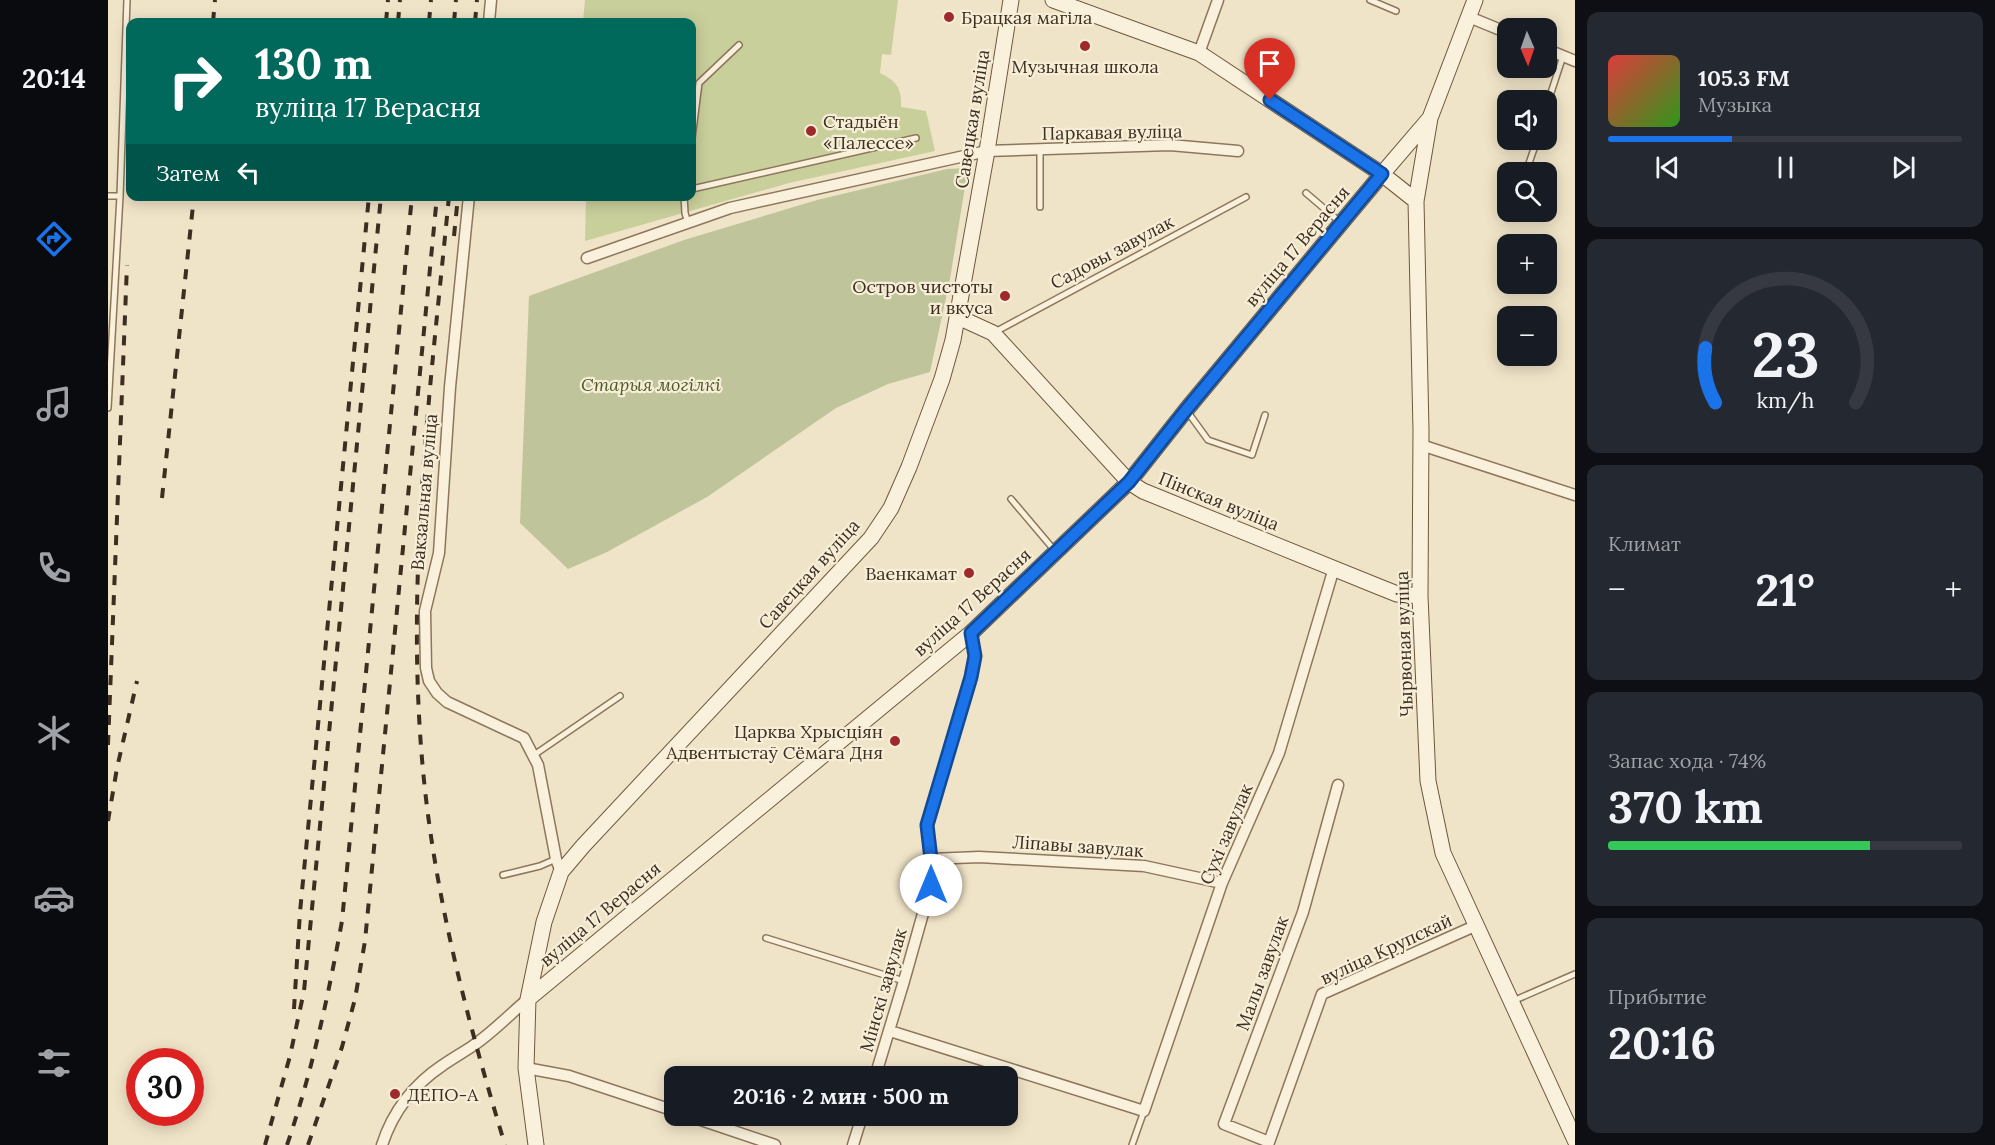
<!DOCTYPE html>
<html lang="ru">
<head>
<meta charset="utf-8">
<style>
	body { margin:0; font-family:Lora,serif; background:#242831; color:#f1f3f6; height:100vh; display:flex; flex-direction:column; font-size:22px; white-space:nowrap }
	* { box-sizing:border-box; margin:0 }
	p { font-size:20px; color:#9ea1a6 }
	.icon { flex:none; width:33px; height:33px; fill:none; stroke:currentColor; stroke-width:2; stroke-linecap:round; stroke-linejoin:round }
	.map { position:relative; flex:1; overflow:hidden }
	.panel { display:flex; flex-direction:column; gap:12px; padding:12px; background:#0d0f14; width:420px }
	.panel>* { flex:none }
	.guide { position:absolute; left:18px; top:18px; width:570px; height:183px; border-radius:12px; box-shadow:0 3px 15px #0003; background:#00695c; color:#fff; overflow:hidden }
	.needle { width:39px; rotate:178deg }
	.buttons { position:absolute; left:1389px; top:18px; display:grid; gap:12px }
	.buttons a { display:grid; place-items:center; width:60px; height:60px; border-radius:12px; background:#171b24; box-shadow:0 3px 15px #0003; font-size:30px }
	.speed { position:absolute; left:18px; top:1048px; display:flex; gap:12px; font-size:30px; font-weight:700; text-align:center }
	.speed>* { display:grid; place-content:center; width:78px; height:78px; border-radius:50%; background:#171b24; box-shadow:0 3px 15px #0003; line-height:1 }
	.speed .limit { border:9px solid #d22; background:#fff; color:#111 }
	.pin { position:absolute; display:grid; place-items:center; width:51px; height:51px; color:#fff; margin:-62px -26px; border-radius:50% 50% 50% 0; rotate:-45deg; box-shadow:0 0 6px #0007 }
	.pin .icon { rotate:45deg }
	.me { position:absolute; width:66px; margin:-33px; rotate:0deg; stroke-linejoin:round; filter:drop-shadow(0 0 4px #0008) }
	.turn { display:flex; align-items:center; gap:21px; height:126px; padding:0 30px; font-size:27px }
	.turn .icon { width:78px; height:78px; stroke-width:2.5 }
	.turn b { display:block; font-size:42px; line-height:51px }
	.then { display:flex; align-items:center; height:57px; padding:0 30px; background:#0003; gap:12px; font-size:22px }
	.big { font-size:45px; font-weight:700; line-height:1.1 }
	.panel .widget { flex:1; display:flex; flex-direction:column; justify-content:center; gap:9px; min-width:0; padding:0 21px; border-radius:12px; background:#242831 }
	.panel .dial { align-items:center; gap:0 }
	.dial svg { height:156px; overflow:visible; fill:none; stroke:#363941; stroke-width:7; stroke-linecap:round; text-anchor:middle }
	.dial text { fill:#f1f3f6; stroke:none }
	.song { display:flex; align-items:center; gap:18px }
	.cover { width:72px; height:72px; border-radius:9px; background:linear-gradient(135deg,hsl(0 70% 55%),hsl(110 70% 35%)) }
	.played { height:6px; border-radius:3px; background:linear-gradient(90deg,#1a73e8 35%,#363941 35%) }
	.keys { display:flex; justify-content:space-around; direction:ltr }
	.heat { display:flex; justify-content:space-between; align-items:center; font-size:33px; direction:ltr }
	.charge { height:9px; border-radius:4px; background:linear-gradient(90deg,#34c759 74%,#363941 0) }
	.trip { position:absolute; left:556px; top:1066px; width:354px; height:60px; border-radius:12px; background:#171b24; box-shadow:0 3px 15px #0003; font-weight:700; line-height:60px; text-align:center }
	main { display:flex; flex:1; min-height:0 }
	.dock { display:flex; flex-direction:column; width:108px; justify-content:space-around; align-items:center; background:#090b0e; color:#9ea1a6 }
	.dock .icon { width:42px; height:42px }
	.dock .on { color:#1a73e8 }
	.dock b { font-size:27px; color:#f1f3f6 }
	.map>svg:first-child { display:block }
</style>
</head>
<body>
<main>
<nav class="dock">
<b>20:14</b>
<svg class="icon on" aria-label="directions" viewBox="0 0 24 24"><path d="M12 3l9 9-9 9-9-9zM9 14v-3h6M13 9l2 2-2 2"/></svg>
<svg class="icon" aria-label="music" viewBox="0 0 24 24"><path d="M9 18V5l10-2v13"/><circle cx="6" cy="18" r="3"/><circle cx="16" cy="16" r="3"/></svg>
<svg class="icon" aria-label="phone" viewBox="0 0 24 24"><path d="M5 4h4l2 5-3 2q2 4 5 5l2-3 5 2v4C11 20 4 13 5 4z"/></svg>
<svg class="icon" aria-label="climate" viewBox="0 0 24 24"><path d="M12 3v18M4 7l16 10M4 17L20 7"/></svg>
<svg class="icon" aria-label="car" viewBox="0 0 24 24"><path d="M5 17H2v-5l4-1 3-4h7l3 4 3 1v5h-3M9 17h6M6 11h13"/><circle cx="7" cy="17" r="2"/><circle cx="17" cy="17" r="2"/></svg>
<svg class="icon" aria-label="filters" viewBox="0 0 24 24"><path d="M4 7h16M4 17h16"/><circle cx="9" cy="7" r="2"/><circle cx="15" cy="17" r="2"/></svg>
</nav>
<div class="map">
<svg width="1467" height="1145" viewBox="0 0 1467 1145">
	<rect width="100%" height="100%" fill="#f0e4c8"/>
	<path fill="#c9cf9b" d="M477 0H790L783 55 774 54 772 73C788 81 794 88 793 107L818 111 827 151 681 183 477 241 478 197 584 196V22H475Z"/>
	<path fill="#bfc49a" d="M860 168 842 279 822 372 780 384 728 408 599 497 499 552 460 569 412 523 421 296 576 240 709 200 839 169Z"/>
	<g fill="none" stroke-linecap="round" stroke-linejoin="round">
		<g stroke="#8d765c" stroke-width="8">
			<path id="lane" d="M1262 0 1288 11
				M1438 108 1455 56
				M584 138 591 83 631 45
				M932 149V207
				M1418 172 1429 140
				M584 189 808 138
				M1198 193 1232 222
				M0 196H12L19 0
				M576 196 577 213 580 223
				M887 332 1138 197
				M0 408 12 196
				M1079 411 1100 440 1144 455 1157 415
				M903 499 947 551
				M426 755 512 696
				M395 875 432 866 448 859
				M658 938 796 981
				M1405 1001 1467 974
				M1024 1145 1036 1111"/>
		</g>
		<g stroke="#8d765c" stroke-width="13">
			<path id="street" d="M1361 17 1400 33
				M381 22 383 0
				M1438 49 1467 61
				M1091 53 1110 0
				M361 196 342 387 331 553 317 611 318 668 321 681 329 693 339 702 416 738 430 765 448 859 453 872
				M479 258 622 208 879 151 1062 145 1130 151
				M1313 445 1467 495
				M823 859 871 857 1036 866 1114 883
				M782 1031 1036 1111 1114 883 1171 753 1226 568
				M418 1068 461 1076 567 1111
				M767 1077 796 981 823 885V859L819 825 863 677 867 656 863 633
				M581 1116 667 1145
				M1161 1142 1116 1124 1195 912 1230 785
				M274 1145C285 1111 305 1085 335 1065 345 1058 356 1052 366 1045 385 1032 402 1014 420 999
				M745 1145 754 1116
				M1160 1145 1214 994 1369 925"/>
		</g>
		<g stroke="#6f573f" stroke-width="17">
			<path id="secondary" d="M945 0 1091 53 1274 174 1308 201
				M1367 0 1322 118 1308 201 1313 430 1312 596 1320 781 1335 853 1467 1140
				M850 317 885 333 1021 482 1035 491 1269 586 1289 594 1312 596
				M420 999 863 633 1021 482 1078 410 1274 174 1322 118
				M428 1145 418 1068 420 999 436 922 453 872 475 846 763 538 783 508 801 467 834 379 845 340 879 151 903 0"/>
		</g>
		<use href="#lane" stroke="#faf1dc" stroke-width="5"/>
		<use href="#street" stroke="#faf1dc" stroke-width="10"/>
		<use href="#secondary" stroke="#faf1dc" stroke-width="15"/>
		<path stroke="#3d2e20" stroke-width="4" stroke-dasharray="10 10" stroke-linecap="butt" d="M105 22 107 0
			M278 22 280 0
			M290 22 292 0
			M321 22 323 0
			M346 22 348 0
			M367 22 369 0
			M341 196C323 383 298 571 314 759 325 891 359 1019 397 1145
			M346 236 350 196
			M54 498 86 196
			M0 745 19 265
			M0 821 9 768 29 681
			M186 1009 192 912 261 196
			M157 1145 182 1056 196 991 273 196
			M179 1145C204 1072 220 997 234 921L304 196
			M200 1145 234 1047 247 999 257 941 329 196"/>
	</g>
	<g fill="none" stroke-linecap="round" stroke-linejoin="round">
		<g stroke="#114b97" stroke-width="15">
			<path id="route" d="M823 885V859L819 825 863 677 867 656 863 633 1021 482 1078 410 1274 174 1162 100"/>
		</g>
		<use href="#route" stroke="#1a73e8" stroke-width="10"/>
	</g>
	<g fill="#9e2a2b" stroke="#f7eed8" stroke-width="2">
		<circle cx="841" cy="17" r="6"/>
		<circle cx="977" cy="46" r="6"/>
		<circle cx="703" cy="131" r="6"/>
		<circle cx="897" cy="296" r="6"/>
		<circle cx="861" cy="573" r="6"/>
		<circle cx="787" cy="741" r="6"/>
		<circle cx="287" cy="1094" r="6"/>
	</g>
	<g text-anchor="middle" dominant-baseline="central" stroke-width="4.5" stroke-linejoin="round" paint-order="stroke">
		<g font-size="18" fill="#3d2e20" stroke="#f7eed8" text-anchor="start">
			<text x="853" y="17">Брацкая магіла</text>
			<text x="977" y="66" text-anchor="middle">Музычная школа</text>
			<text x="715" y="121">Стадыён<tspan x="715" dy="21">«Палессе»</tspan></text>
			<text x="885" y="286" text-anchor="end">Остров чистоты<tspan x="885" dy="21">и вкуса</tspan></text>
			<text x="849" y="573" text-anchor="end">Ваенкамат</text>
			<text x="775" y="731" text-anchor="end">Царква Хрысціян<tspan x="775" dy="21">Адвентыстаў Сёмага Дня</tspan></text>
			<text x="299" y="1094">ДЕПО-А</text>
		</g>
		<g font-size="18" fill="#3d2e20" stroke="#f7eed8">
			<text transform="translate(864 119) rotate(-81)">Савецкая вуліца</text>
			<text transform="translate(1004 132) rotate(-1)">Паркавая вуліца</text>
			<text transform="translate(1189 246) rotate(-50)">вуліца 17 Верасня</text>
			<text transform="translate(1004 252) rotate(-28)">Садовы завулак</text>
			<text transform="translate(316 492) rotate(-85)">Вакзальная вуліца</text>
			<text transform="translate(1111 501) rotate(22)">Пінская вуліца</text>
			<text transform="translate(701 574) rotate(-48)">Савецкая вуліца</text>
			<text transform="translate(864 602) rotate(-42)">вуліца 17 Верасня</text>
			<text transform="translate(1296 644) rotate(-92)">Чырвоная вуліца</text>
			<text transform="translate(1118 834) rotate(-67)">Сухі завулак</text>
			<text transform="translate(970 846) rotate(4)">Ліпавы завулак</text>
			<text transform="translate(492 914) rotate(-40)">вуліца 17 Верасня</text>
			<text transform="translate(1278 949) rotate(-25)">вуліца Крупскай</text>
			<text transform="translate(1154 973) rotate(-70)">Малы завулак</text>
			<text transform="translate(775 990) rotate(-74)">Мінскі завулак</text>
		</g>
		<g font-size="18" font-style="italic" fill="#4d5a26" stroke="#f7eed8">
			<text x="543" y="384">Старыя могілкі</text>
		</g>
	</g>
</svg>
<div class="buttons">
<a><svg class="needle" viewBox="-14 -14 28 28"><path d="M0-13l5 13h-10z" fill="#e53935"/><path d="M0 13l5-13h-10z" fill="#9ea1a6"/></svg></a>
<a><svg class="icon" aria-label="sound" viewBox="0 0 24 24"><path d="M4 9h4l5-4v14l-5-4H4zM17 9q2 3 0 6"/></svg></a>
<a><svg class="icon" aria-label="search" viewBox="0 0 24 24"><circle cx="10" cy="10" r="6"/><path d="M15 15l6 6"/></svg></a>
<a>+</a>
<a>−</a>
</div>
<div class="speed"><div class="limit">30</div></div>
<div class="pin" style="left:1162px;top:100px;background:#d93025"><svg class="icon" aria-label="arrive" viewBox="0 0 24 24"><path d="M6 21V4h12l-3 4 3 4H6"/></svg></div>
<svg class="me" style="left:823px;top:885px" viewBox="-20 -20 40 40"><circle r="19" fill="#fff"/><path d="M0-13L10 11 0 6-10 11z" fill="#1a73e8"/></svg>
<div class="trip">20:16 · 2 мин · 500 m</div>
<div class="guide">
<div class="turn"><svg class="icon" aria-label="right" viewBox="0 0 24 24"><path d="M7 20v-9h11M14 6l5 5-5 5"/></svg><div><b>130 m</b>вуліца 17 Верасня</div></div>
<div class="then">Затем<svg class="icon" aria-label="left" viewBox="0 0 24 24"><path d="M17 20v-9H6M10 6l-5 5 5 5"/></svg></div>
</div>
</div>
<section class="panel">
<div class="widget">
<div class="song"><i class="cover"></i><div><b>105.3 FM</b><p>Музыка</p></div></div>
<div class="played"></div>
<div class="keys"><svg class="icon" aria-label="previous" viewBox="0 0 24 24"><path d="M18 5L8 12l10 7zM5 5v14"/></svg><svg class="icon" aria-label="pause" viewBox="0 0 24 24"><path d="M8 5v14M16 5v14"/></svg><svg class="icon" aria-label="next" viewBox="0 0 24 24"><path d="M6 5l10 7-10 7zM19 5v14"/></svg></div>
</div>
<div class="widget dial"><svg viewBox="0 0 100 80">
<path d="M14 69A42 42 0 1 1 86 69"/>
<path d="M14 69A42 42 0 0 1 9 41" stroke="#1a73e8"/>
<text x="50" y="56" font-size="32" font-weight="700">23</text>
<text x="50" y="72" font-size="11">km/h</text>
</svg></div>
<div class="widget"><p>Климат</p>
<div class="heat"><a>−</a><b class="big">21°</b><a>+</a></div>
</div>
<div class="widget"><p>Запас хода · 74%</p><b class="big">370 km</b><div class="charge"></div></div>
<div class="widget"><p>Прибытие</p><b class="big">20:16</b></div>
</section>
</main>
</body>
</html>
